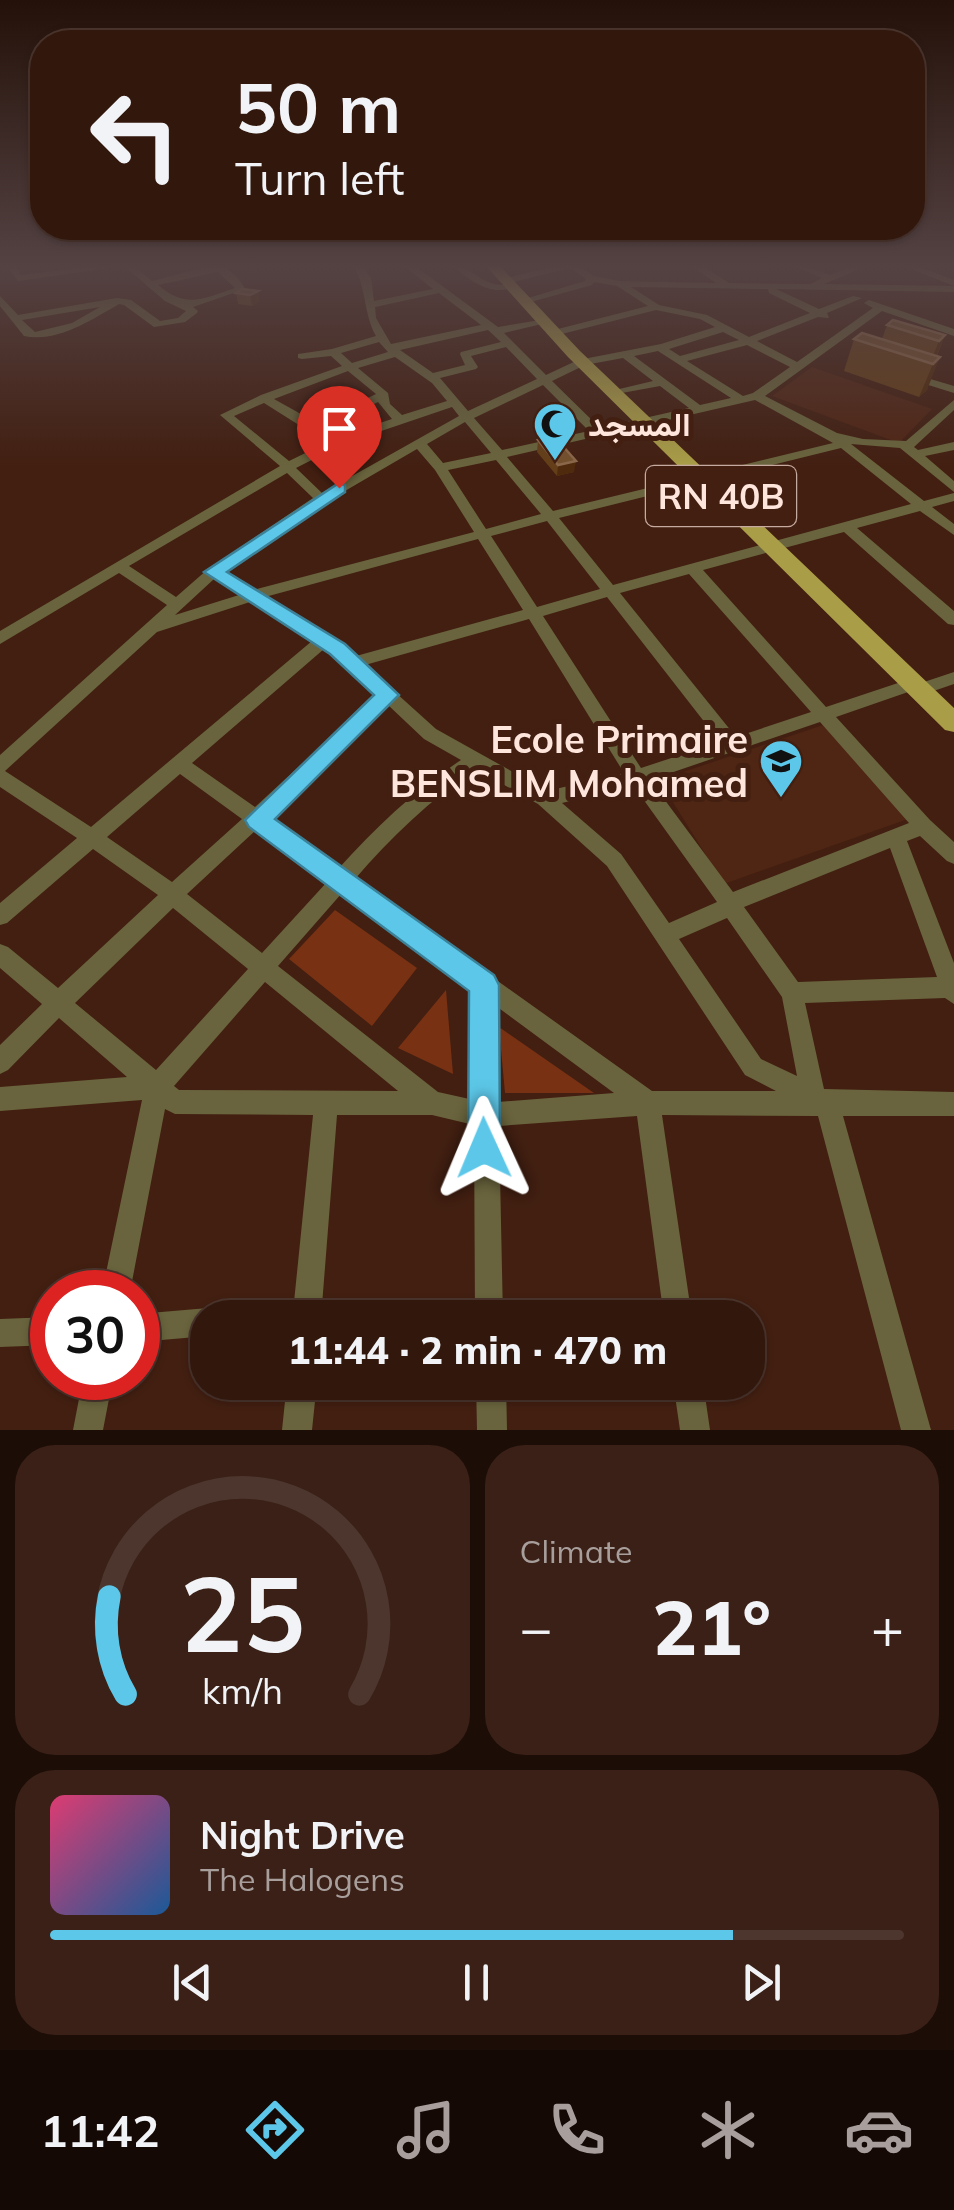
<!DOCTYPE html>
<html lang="en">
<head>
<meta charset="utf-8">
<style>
	body { margin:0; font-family:Mulish,Vazirmatn,sans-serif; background:#3a2016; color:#f1f3f6; height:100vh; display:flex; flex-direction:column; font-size:38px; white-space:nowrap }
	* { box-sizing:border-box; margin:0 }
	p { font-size:32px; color:#a89f9d }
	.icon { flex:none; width:55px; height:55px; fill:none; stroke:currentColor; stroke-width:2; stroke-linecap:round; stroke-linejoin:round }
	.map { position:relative; height:1430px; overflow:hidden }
	.panel { display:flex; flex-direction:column; gap:15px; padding:15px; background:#1c0d07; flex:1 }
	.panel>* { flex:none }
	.top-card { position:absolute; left:30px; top:30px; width:895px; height:210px; border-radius:40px; box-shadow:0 2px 8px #0004,0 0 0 2px #4d362e; background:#32170d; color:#f1f3f6; overflow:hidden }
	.speed { position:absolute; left:30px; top:1270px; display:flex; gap:20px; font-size:50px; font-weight:700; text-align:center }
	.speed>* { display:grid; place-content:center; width:130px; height:130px; border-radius:50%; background:#32170d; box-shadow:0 2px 8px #0004,0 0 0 2px #4d362e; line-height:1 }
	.speed .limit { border:15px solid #d22; background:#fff; color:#111 }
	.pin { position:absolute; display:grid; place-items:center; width:85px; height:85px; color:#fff; margin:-102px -42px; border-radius:50% 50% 50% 0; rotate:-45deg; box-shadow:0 0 10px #0007 }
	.pin .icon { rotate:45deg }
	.me { position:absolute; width:110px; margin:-55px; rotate:359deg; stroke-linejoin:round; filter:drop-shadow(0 0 8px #0008) }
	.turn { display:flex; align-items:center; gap:35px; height:210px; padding:0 40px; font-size:45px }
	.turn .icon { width:130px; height:130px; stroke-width:2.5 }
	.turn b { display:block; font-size:70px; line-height:85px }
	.big { font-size:75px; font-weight:800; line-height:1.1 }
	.panel .card { flex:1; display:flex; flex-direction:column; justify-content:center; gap:15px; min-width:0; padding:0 35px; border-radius:40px; background:#3a2016 }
	.panel .dial { align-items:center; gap:0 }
	.dial svg { height:260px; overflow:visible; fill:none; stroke:#4d362e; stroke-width:7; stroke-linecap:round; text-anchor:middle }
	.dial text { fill:#f1f3f6; stroke:none }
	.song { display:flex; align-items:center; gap:30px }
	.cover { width:120px; height:120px; border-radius:15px; background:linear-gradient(135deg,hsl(340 70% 55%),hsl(210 70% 35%)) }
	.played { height:10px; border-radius:5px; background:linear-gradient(90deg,#5cc7e8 80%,#4d362e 80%) }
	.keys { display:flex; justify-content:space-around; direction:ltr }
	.heat { display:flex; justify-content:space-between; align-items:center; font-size:55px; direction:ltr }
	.panel .tiles { flex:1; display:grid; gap:15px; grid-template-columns:1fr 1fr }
	.card:last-child { grid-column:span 2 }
	.trip { position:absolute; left:190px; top:1300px; width:575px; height:100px; border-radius:40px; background:#32170d; box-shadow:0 2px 8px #0004,0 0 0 2px #4d362e; font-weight:800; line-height:100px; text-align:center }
	.menu { display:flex; height:160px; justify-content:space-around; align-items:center; background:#140905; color:#a89f9d }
	.menu .icon { width:70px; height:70px }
	.menu .active { color:#5cc7e8 }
	.menu b { font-size:45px; color:#f1f3f6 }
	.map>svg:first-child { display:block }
</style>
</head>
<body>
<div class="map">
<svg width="954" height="1430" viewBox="0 0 954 1430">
	<rect width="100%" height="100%" fill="#421f11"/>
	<path fill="#4f2514" d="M812 367 932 409 899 443 772 396Z
		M823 725 908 819 724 884 659 780Z"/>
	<path fill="#783113" d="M335 910 417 968 372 1026 289 959Z
		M446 990 453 1074 398 1048Z
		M499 1027 594 1093H505Z"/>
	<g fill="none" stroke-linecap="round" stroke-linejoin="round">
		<path fill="#69643d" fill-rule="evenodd" d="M6 266H16L21 275 95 266H134L152 281C167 278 214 263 222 266 231 270 242 281 245 289L193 307 198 311 197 313 185 322 154 327 124 305 119 304C91 320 57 343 24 336L0 306V296L18 315 117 298 131 300 160 321 178 318 186 311 165 301 124 266 18 281ZM218 272 235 288C202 299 187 309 158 285ZM100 307 72 323 35 332 22 320Z
			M353 266H363L371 278 374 301 433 289 404 266H415L498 327 546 319V323L504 333 546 375 578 360 661 344 715 327 700 319 656 310 554 336 549 333 550 331 648 306 617 286 594 282 592 285 527 303 518 301 585 281 586 279 570 268 505 284 500 281 502 279 556 266H579L594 276 620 281 716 283 691 266H703L729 283 810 284 822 278 794 266H807L830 275 853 266H867L824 284 954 286V292L776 289 819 309 853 296 862 298 827 313 829 318 818 317 757 341 797 362 873 308 864 303 869 300 954 329V336L882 311 765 396 837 433 863 439 906 441 954 400V410L914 447 918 450 954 442V450L925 456 954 481V492L900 448 851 444 924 501 954 493V501L932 507 954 524V535L920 511 857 528 954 611V625L948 624 844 532 703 570 826 707 913 678 921 683 954 672V684L919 696 911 691 836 717 930 820 954 842V864L947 861 920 836 907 841 954 963V1004L945 998 805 1003 824 1089 954 1092V1116H843L931 1430H901L818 1116 662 1115 692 1318H664L637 1116 499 1126 503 1318H475L474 1125 432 1115H337L321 1318H258L262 1308 272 1304 294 1302 313 1115 175 1114 165 1109 130 1292H102L142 1100 0 1111V1087L127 1077 59 1018 8 1070 0 1074V1045L42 1004 0 968V944L8 947 58 988 158 895 93 849 7 923 0 925V903L77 838 0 787V755L167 605 119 573 0 644V631L280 466 220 415 261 395 342 366 331 356 302 359 298 358V354L332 349 376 336C363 313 367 287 353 266ZM631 287 768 289 769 293 810 313 749 337 707 315 659 305ZM439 293 481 325 391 344 376 318 375 307ZM488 330 501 342 461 352 460 354 465 365 433 373 400 350ZM723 332 739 340 680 356 669 349ZM379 342 388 352 352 363 341 353ZM747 345 790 367 753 393 743 396 687 361ZM506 347 537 379 468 411 440 378 476 369 478 367 471 356ZM658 351 731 398 700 405 634 356ZM395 357 432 383 447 401 402 415 390 404 388 393 358 368ZM623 358 653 381 611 391V395L660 386 689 408 600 428 552 381 585 365ZM348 371 376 394 317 423 274 399ZM543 385 589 431 502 450 474 418ZM755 400 833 443 553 511 507 457ZM378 402 392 419 340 436 326 428ZM264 403 310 432 330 441 289 461 234 416ZM452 407 459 416 322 493 296 468 343 444ZM465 422 491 453 443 463 427 444ZM841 448 911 504 613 585 559 518ZM417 449 435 470 474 532 253 590 223 572 326 502ZM496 460 541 514 486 529 448 470ZM287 473 313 498 208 569 176 597 129 566ZM547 521 600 589 537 607 491 536ZM478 539 523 610 356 656 330 636 265 597ZM689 574 811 712 736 737 620 593ZM214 579 239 595 175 615ZM607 597 720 742 641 768 543 616ZM250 602 312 641 91 827 5 771 157 632ZM529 619 624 773 547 791 436 729 365 665ZM324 649 377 695 255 807 192 763ZM388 705 424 739 461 760C415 790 376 827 339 868L269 818ZM820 722 909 823 733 892 650 780ZM476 769 538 804 607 866 745 1075 776 1091H652L355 879C391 837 430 800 476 769ZM180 774 242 819 172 882 107 837ZM633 785 717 902 669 923 621 854 562 803ZM256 830 327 882 262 953 187 894ZM890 848 937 977 798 982 744 907ZM342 893 473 989 474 1100 438 1092 278 966ZM173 908 248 969 156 1070 75 1003ZM727 918 782 997 797 1076 761 1059 679 939ZM265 982 398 1091 179 1090 174 1086ZM496 1006 614 1093 498 1102Z
			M452 266C469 266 476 278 491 283 498 286 507 284 515 287 491 297 471 281 452 266Z
			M903 266H917L954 280V286Z
			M910 373 954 386V393L906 378 904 376Z
			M208 1308 218 1312 220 1318H208V1336L138 1342V1314Z
			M52 1317V1345L0 1347V1319Z
			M83 1378H113L103 1430H73Z
			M287 1382H317L312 1430H282Z
			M476 1382H506L507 1430H477Z
			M673 1382H703L710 1430H680Z"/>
		<path fill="#a99d47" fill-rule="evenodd" d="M486 266H500L580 351 954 708V732L945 730 568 357Z"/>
	</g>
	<path fill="#643e18" d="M242 289 260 301 252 306 238 304 236 293Z
		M887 325 945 335 937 356 927 390 919 397 844 371 854 339H882Z
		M538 440 574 472 557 476 537 452Z"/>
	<path fill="#4f2a0c" d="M258 291 260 301 252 306 250 295Z
		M945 335 934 362 940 357 927 390 919 397 933 364 930 363 939 341Z
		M576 461 574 472 557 476 558 465Z"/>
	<path fill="#74502d" stroke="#8a6749" stroke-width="2.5" d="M242 289 258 291 250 295 236 293Z
		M893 320 945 335 939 341 887 325Z
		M862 333 940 357 933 364 854 339Z
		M554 436 576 461 558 465 538 440Z"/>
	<linearGradient id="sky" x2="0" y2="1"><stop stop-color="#241109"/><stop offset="0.57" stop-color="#544243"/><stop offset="1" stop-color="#544243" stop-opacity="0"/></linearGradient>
	<rect width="954" height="466" fill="url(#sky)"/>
	<path fill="#5cc7e8" stroke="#3c8197" stroke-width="2.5" d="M339 483 345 485V492L227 572 345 644 399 695 275 819 494 975 499 985 500 1148 496 1160 484 1165 472 1160 468 1148 469 991 249 827 245 820 374 695 330 654 204 572Z"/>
	<defs>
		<g id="mosque-pin" transform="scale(2.25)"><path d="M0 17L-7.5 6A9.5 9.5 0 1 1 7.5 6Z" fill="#5cc7e8" stroke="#421f11"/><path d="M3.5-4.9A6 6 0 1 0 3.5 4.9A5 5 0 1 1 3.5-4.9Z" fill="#111"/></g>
		<g id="school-pin" transform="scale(2.25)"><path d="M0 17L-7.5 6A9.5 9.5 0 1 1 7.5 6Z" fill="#5cc7e8" stroke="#421f11"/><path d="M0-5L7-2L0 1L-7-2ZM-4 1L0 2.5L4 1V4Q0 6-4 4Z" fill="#111"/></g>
	</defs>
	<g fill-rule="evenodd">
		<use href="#mosque-pin" x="555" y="424"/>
		<use href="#school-pin" x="781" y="761"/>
	</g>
	<g text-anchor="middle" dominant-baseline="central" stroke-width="10" stroke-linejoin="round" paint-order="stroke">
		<g font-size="32" font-weight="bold" fill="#ffe6dd" stroke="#421f11" text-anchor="start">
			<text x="588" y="424">المسجد</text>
		</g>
		<rect fill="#421f11" stroke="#c6aaa0" stroke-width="2.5" x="646" y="466" width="150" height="60" rx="8"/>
		<g font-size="35" font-weight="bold" fill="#ffe6dd">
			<text x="721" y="496">RN 40B</text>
		</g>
		<g font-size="38" font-weight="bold" fill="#ffe6dd" stroke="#421f11" text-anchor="end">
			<text x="748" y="739">Ecole Primaire<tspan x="748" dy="44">BENSLIM Mohamed</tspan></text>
		</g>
	</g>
</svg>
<div class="speed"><div class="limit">30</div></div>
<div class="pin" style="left:339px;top:488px;background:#d93025"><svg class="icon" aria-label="arrive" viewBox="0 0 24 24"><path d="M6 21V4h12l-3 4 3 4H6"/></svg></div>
<svg class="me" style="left:484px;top:1148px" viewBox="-20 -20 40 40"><path d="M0-17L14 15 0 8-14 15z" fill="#5cc7e8" stroke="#fff" stroke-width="4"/></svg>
<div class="trip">11:44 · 2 min · 470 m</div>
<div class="top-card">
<div class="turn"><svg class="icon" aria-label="left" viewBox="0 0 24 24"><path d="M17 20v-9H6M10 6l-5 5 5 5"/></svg><div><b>50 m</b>Turn left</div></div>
</div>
</div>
<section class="panel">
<div class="tiles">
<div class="card dial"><svg viewBox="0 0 100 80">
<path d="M14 69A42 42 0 1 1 86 69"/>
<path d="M14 69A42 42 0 0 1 9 39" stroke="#5cc7e8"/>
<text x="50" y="56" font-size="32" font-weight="700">25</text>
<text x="50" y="72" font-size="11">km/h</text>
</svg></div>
<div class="card"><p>Climate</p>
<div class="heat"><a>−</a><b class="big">21°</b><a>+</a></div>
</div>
<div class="card">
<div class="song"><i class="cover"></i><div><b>Night Drive</b><p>The Halogens</p></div></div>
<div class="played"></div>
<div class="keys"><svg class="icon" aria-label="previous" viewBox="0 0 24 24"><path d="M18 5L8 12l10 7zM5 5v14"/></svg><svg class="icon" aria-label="pause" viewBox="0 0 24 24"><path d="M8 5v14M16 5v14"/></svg><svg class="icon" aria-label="next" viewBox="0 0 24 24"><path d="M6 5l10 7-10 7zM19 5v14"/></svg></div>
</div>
</div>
</section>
<nav class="menu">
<b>11:42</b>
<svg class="icon active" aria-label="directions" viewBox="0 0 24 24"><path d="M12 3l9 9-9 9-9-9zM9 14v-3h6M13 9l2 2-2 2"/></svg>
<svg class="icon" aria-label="music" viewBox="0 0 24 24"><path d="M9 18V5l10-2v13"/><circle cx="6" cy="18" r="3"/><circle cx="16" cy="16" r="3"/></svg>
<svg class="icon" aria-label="phone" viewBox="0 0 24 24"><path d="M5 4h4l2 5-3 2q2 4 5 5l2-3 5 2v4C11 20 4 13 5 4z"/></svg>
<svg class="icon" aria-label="climate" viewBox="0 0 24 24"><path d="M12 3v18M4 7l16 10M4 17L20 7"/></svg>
<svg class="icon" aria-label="car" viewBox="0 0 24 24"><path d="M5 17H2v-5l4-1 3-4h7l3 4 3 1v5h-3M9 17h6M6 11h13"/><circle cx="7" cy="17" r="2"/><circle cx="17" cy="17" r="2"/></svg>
</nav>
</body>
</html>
